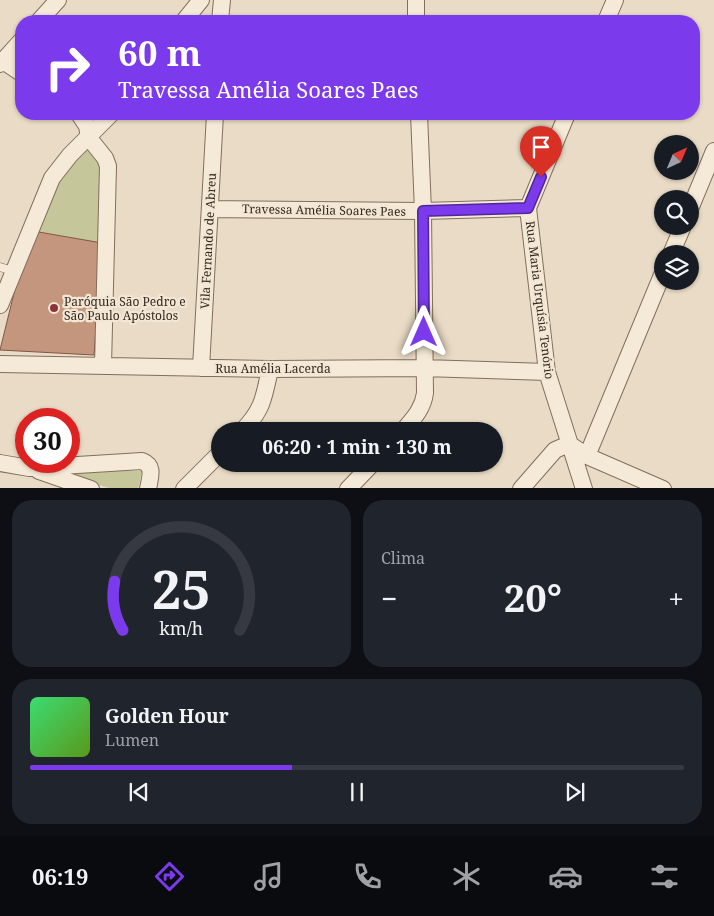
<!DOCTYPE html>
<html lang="pt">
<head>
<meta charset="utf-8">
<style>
	body { margin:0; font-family:"Noto Serif",serif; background:#20242c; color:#f1f3f6; height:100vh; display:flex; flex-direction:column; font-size:19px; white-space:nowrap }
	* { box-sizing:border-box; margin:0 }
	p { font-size:16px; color:#9ea1a6 }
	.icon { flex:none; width:28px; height:28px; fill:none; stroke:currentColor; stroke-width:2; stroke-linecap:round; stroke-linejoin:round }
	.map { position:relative; height:488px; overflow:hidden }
	.sheet { display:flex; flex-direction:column; gap:12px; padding:12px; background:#0d0f14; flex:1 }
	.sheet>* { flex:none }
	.guide { position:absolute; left:15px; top:15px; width:685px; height:105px; border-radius:20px; box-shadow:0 1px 4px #0004; background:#7c3aed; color:#fff; overflow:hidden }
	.needle { width:32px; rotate:44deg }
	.buttons { position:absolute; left:654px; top:135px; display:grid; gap:10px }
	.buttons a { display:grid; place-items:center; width:45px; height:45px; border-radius:50%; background:#171b24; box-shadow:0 1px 4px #0004; font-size:25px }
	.speed { position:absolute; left:15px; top:408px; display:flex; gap:10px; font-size:25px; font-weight:700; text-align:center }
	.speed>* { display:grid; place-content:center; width:65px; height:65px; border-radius:50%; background:#171b24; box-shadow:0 1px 4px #0004; line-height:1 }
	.speed .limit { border:8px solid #d22; background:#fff; color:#111 }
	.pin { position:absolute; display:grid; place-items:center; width:42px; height:42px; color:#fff; margin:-51px -21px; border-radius:50% 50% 50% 0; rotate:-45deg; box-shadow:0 0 5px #0007 }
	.pin .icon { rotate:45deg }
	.me { position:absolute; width:55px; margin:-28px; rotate:0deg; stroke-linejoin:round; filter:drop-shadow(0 0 4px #0008) }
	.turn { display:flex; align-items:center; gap:18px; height:105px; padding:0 20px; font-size:22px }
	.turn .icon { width:65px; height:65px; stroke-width:2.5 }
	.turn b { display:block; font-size:35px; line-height:42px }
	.big { font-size:38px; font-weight:700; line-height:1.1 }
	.sheet .card { flex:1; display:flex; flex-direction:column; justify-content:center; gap:8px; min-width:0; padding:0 18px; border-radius:20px; background:#20242c }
	.sheet .dial { align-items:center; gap:0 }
	.dial svg { height:130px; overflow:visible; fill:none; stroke:#363941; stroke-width:7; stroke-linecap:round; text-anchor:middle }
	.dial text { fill:#f1f3f6; stroke:none }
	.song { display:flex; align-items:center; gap:15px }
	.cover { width:60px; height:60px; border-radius:8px; background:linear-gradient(135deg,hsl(140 70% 55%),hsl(90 70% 35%)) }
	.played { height:5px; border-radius:2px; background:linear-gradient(90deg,#7c3aed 40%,#363941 40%) }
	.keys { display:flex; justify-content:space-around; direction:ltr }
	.heat { display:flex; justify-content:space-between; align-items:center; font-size:28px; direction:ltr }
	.sheet .tiles { flex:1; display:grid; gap:12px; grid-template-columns:1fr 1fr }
	.card:last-child { grid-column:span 2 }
	.trip { position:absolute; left:211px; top:422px; width:292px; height:50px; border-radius:25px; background:#171b24; box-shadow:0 1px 4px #0004; font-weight:700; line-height:50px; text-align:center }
	.tab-bar { display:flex; height:80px; justify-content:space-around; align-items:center; background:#090b0e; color:#9ea1a6 }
	.tab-bar .icon { width:35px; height:35px }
	.tab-bar .on { color:#7c3aed }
	.tab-bar b { font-size:22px; color:#f1f3f6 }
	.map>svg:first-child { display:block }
</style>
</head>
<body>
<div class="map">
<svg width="714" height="489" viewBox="0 0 714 489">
	<rect width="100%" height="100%" fill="#e9dbc5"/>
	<path fill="#c5c69a" d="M90 146 105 163 102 243 33 231 56 178Z
		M54 471H142L138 489 109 488Z"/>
	<path fill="#c4967e" stroke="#7f5745" d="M33 231 102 243 94 355 0 350 20 269Z"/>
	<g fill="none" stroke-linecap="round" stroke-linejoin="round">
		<g stroke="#826e5d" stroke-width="9">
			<path id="lane" d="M0 267 13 271"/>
		</g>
		<g stroke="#826e5d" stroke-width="18">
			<path id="street" d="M416 0V21
				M39 21 58 0
				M184 21 201 0
				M220 21 222 0
				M606 21 615 0
				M3 61 21 73
				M0 64 21 41
				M79 114 87 126 89 138
				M567 114 528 208 547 372 584 489
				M89 138 105 158 108 166 103 366
				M210 209 423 211 528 208
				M690 209 714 151
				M671 254 683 226
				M0 305 52 178 70 155 111 114
				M0 364 270 369 424 368 547 372
				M201 368 215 114
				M242 431C263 410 264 397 270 369
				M403 431C413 419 423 409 425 393L423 211 419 114
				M587 456 662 275
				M0 463 29 468 142 461C155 466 150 477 148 489
				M39 471 91 489
				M184 489 220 453
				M348 489 372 464
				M521 489 555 450 569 444 587 456 663 489"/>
		</g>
		<use href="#lane" stroke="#f5ead7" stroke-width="8"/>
		<use href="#street" stroke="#f5ead7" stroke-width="16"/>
	</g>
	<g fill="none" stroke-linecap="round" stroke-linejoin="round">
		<g stroke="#51269a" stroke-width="12">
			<path id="route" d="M424 332 423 211 528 208 541 177"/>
		</g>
		<use href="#route" stroke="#7c3aed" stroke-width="9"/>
	</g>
	<circle fill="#8b333b" stroke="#f2e6d4" stroke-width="2" cx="54" cy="308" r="5"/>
	<g text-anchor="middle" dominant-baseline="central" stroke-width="4.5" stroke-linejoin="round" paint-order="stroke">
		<g font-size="12" fill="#34281f" stroke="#f2e6d4">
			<text transform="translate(324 210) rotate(1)">Travessa Amélia Soares Paes</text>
			<text transform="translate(208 241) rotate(-87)">Vila Fernando de Abreu</text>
			<text transform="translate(540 300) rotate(83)">Rua Maria Urquísia Tenório</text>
			<text x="273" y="368">Rua Amélia Lacerda</text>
		</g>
		<g font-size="12" fill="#34281f" stroke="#f2e6d4" text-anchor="start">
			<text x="64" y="301">Paróquia São Pedro e<tspan x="64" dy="14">São Paulo Apóstolos</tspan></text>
		</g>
	</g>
</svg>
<div class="buttons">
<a><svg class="needle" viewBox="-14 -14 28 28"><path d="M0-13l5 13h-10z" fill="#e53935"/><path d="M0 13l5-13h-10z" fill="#9ea1a6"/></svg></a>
<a><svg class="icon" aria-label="search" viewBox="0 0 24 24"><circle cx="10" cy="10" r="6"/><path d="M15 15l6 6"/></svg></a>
<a><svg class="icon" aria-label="layers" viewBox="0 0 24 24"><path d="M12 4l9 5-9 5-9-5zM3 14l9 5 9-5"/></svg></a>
</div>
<div class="speed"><div class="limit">30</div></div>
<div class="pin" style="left:541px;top:177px;background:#d93025"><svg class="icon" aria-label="arrive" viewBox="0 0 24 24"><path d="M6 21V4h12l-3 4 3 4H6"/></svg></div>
<svg class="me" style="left:424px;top:332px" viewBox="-20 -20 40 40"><path d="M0-17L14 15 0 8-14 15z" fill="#7c3aed" stroke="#fff" stroke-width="4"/></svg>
<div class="trip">06:20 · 1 min · 130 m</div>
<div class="guide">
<div class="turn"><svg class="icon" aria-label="right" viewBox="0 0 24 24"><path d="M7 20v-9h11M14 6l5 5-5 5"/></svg><div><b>60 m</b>Travessa Amélia Soares Paes</div></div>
</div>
</div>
<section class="sheet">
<div class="tiles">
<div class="card dial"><svg viewBox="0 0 100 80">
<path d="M14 69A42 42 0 1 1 86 69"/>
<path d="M14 69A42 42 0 0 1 9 39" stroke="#7c3aed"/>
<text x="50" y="56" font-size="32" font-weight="700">25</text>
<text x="50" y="72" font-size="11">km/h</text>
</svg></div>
<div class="card"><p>Clima</p>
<div class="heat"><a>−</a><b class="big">20°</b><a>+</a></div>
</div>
<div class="card">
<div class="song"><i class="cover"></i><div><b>Golden Hour</b><p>Lumen</p></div></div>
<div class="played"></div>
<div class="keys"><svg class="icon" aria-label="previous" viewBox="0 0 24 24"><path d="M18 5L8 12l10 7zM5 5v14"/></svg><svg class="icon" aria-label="pause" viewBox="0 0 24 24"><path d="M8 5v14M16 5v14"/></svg><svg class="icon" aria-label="next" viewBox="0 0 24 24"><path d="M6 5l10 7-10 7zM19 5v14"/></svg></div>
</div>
</div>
</section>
<nav class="tab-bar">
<b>06:19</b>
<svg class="icon on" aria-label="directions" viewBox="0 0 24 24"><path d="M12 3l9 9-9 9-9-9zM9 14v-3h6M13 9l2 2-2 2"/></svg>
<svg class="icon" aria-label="music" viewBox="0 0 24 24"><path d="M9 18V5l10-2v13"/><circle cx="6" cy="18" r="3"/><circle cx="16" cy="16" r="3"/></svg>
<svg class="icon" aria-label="phone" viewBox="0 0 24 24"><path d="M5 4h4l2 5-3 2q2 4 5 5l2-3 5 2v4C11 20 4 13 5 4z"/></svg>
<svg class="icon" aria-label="climate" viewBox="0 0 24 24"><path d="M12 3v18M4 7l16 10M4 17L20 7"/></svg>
<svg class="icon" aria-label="car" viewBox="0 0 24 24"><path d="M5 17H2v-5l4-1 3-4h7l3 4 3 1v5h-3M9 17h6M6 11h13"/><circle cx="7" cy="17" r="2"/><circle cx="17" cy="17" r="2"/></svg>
<svg class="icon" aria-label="filters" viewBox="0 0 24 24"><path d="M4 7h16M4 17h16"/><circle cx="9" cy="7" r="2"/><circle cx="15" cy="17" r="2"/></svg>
</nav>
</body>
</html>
